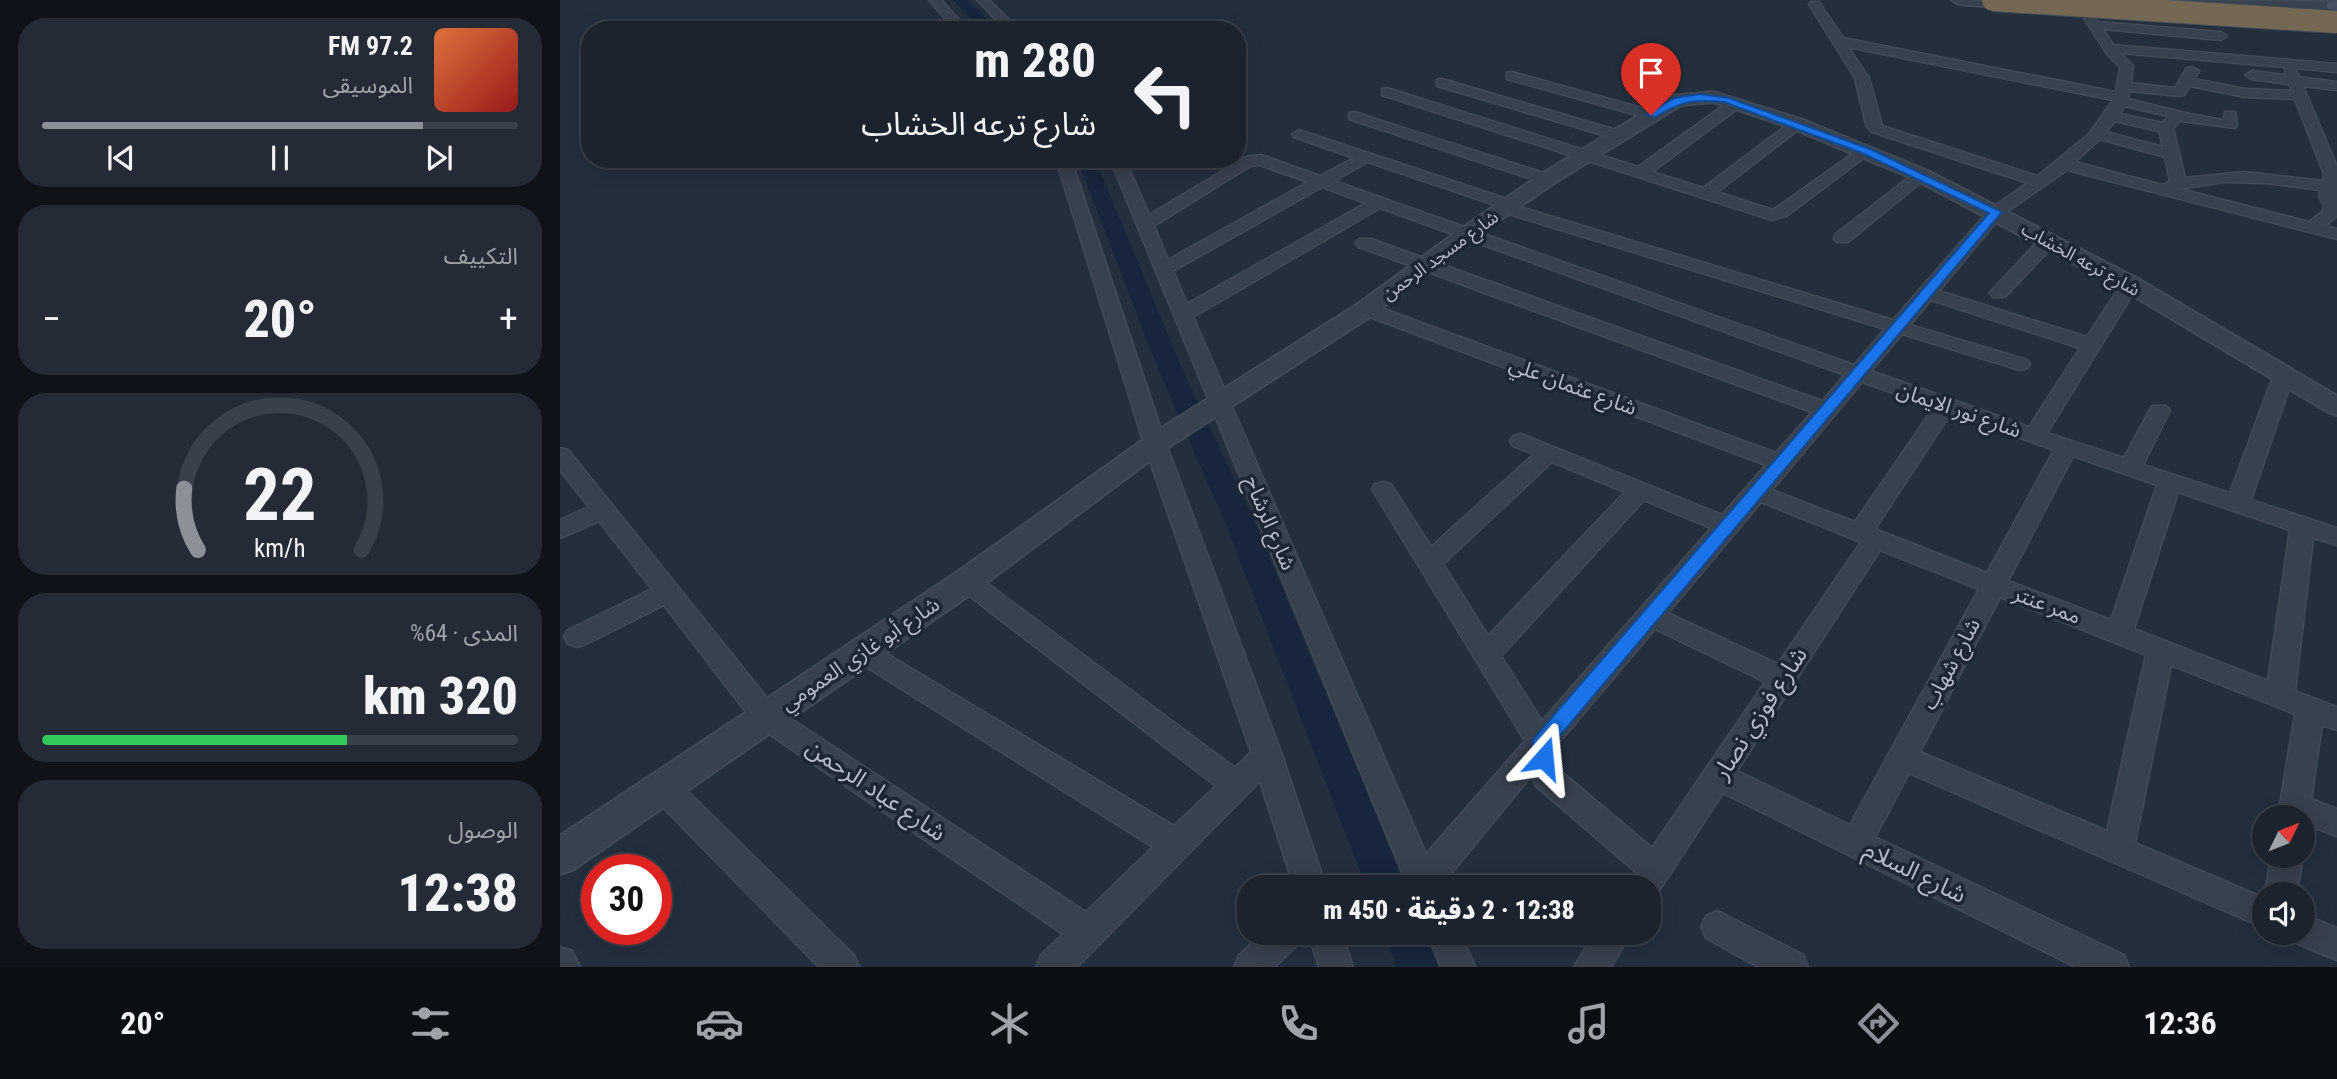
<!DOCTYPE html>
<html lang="ar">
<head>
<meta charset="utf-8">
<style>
	body { margin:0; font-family:"Roboto Condensed","Noto Sans Arabic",sans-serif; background:#242b36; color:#f1f3f6; direction:rtl; height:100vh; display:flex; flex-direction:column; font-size:26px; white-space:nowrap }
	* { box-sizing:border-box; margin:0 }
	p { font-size:23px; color:#a0a4aa }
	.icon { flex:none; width:38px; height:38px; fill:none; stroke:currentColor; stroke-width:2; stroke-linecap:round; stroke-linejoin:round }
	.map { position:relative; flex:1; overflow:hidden; direction:ltr }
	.side { display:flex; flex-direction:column; gap:18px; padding:18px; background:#0f1319; width:560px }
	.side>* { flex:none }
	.guide { position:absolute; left:21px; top:21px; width:665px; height:147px; border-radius:28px; box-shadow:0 4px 18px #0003,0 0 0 2px #39404a; direction:rtl; background:#1b232e; color:#f1f3f6; overflow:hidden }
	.needle { width:46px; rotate:47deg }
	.controls { position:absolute; left:1692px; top:805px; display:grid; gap:14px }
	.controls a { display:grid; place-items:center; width:63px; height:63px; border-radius:50%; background:#1b232e; box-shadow:0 4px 18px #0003,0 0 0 2px #39404a; font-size:35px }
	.speed { position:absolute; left:21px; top:854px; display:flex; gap:14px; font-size:35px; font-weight:700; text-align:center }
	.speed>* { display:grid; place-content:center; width:91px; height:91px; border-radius:50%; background:#1b232e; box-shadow:0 4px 18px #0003,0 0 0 2px #39404a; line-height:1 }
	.speed .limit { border:10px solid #d22; background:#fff; color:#111 }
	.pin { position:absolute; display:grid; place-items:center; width:60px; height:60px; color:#fff; margin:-72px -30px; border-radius:50% 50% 50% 0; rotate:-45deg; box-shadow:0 0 7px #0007 }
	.pin .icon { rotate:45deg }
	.me { position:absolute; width:77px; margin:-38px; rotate:18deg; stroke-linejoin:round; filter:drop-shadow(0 0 5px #0008) }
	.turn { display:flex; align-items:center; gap:24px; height:147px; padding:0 35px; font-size:32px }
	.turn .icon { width:91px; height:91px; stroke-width:2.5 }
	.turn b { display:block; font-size:49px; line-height:60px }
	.big { font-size:52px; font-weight:800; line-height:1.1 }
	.side .widget { flex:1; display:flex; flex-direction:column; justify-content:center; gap:10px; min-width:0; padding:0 24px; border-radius:28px; background:#242b36 }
	.side .dial { align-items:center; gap:0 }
	.dial svg { height:182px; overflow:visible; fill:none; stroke:#39404a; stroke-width:7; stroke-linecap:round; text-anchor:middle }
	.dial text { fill:#f1f3f6; stroke:none }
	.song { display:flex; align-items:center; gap:21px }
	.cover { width:84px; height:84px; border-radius:10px; background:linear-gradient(135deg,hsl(20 70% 55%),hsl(0 70% 35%)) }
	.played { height:7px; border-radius:4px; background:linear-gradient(90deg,#8c9099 80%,#39404a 80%) }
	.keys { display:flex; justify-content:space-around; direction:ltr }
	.heat { display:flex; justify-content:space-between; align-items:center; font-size:38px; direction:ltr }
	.charge { height:10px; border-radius:5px; background:linear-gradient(90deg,#34c759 64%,#39404a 0) }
	.trip { position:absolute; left:677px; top:875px; width:424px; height:70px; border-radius:28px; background:#1b232e; box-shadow:0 4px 18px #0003,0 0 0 2px #39404a; font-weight:800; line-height:70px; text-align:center; direction:rtl }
	.tab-bar { display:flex; height:112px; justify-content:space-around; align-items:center; background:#0b0e12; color:#a0a4aa }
	.tab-bar .icon { width:49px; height:49px }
	.tab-bar .active { color:#8c9099 }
	.tab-bar b { font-size:32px; color:#f1f3f6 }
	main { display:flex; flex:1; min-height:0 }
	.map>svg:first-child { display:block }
</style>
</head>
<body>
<main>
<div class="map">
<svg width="1777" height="967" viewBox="0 0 1777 967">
	<rect width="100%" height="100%" fill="#242f3e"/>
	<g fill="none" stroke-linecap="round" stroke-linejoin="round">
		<path fill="#17263c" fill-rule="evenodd" d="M393 0H408L438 30H422Z
			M517 159H535L623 371 696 525 846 887H806L666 525 599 371Z
			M824 933H864L879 967H837Z"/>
		<g stroke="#414a57" stroke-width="3">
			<path id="minor" d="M369 0H381L408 30H395Z
				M417 0H429L459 30H446Z
				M1251 2H1259L1283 38 1556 92 1560 67 1547 54 1522 15 1524 13H1532L1538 22 1661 32 1667 36 1661 40 1543 29 1553 45 1777 64V72L1735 68 1739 77 1777 82V90L1743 86 1777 167V216L1765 226 1777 229V239L1507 170 1442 215 1379 291 1527 337 1564 280H1576L1579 284 1487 433 1564 458 1592 406H1606L1610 410 1583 465 1670 493 1714 374 1717 370H1731L1734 374 1691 500 1777 528V545L1753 538 1735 691 1777 707V730L1762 725 1751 799 1777 809V836L1745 824 1743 827V817H1718L1735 714 1611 665 1575 843 1704 898V928L1349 773 1315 837 1564 955 1569 967H1516L1163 793 1095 897 1088 900V887H1068L1076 872 976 786 971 776 880 887H848L550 159H565L589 215 686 157 701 155 760 176 794 158 734 137 732 134 739 130 956 202 957 206 1333 320 1430 209 1468 183 1312 132 1306 125 1295 78 1249 4ZM1288 47 1553 100 1529 134 1478 176 1322 126 1309 78ZM1560 53 1725 67 1726 75 1692 71 1685 75 1692 79 1729 84 1732 91 1685 89 1634 79 1639 71 1632 67 1627 68 1615 88 1571 83 1573 66ZM1630 86 1685 97 1735 99 1764 174 1763 181 1684 172 1625 178 1613 128 1620 121 1675 128 1677 125 1675 112H1665L1663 120 1625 113 1568 99 1570 91 1619 96 1624 95ZM1564 106 1608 116 1603 123 1560 114ZM1555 121 1599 131 1603 147 1546 132ZM1540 139 1605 157 1610 182 1602 185 1515 162ZM808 162 938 206 939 211 1325 329 1294 365 774 181ZM700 165 748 182 608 260 594 226 690 166ZM1663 182 1706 183 1760 190 1759 196 1764 206 1762 212 1749 222 1620 189ZM762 187 806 203 627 304 613 271ZM820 208 1285 375 1262 401 811 239H799L796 243 799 247 1252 412 1216 453 813 305H799L797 309 799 313 1206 465 1162 515 961 434 953 436 950 441 953 446 974 454 871 547 831 484 823 482 815 484 812 489 965 741 866 854 633 317ZM1371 300 1520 348 1469 427 1311 371 1342 334 1460 370 1467 368 1470 364 1467 360 1350 325ZM1302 382 1374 407 1295 522 1212 490ZM1391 413 1494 450 1427 573 1315 529ZM1513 456 1597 485 1551 620 1448 581ZM992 462 1065 492 928 636 883 564ZM1618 492 1730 530 1708 681 1574 629ZM1084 500 1151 528 982 721 941 656ZM1201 502 1301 542 1218 664 1108 613ZM1320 550 1419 589 1290 825 1177 771ZM1440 597 1586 655 1547 831 1360 752ZM1095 629 1205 682 1092 848 998 769 996 746Z
				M952 72 1096 112 1098 115 1091 119 947 79V73Z
				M882 79 1063 132 1065 135 1063 138H1053L877 86V80Z
				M827 88 1078 167 1171 100H1181V106L1092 172 1143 188 1232 121H1242V127L1157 192 1213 210 1301 148H1311L1313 151 1226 216 1212 220 822 95V89Z
				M794 112 993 176 995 179 987 184 981 182 789 119V113Z
				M496 159H511L606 444 722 755 766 887H734L700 781 517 967H476L481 955 503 934 196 725 104 605 26 644 17 647 8 644 4 637 8 630 92 589 39 521 0 538V520L29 507 0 470V448L8 450 216 709 526 912 593 847 294 659 290 652 294 645 303 642 312 645 614 826 656 786 398 587 394 581 398 575 407 572 416 575 675 768 691 752 584 444Z
				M1361 170 1366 172 1369 175 1366 178 1288 242H1276L1274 238 1276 234 1356 172Z
				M1489 235 1498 240 1495 244 1445 297H1433L1430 293 1433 289 1483 236Z
				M103 774 114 778 294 955 299 967H259L92 796 88 787 92 778Z
				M1711 856H1743L1737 894H1705Z
				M1158 911 1243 955 1248 967H1198L1146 938 1141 927 1146 916Z
				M1743 914 1777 928V960L1731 941 1728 933H1743Z
				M703 933H743L738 944 715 967H674L679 955Z
				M748 933H782L793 967H759Z
				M867 933H901L915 967H881Z
				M1035 933H1071L1051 967H1014Z
				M0 947 12 951 20 967H0Z"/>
		</g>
		<g stroke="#414a57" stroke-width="4">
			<path id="tertiary" d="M1392 0 1464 2 1466 5 1459 9 1399 4Z
				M1588 0 1774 2H1777V13L1770 10 1595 4Z
				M1153 92 1243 120 1368 171 1578 279 1777 396V415L1768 412 1562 289 1354 179 1231 128 1170 107 1153 102 1121 105 994 183 912 239 814 314 604 450 418 589 14 869 0 874V836L396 573 586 438 798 304 898 231 980 175 1111 96Z"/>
		</g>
		<g stroke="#414a57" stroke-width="3">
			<path id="secondary" d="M1777 1V11L1768 9 1766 6 1768 3Z"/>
		</g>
		<use href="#minor" fill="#38414e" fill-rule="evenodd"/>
		<use href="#tertiary" fill="#38414e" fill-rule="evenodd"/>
		<use href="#secondary" fill="#465061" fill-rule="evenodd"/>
		<g stroke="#434c59" stroke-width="24" stroke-linecap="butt">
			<path id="motorway-bridge" d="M1433 0 1777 22"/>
		</g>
		<use href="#motorway-bridge" stroke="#746855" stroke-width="22"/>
	</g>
	<path fill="#1a73e8" stroke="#114b97" stroke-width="2" d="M1140 94 1169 98 1310 149 1442 212 992 745 994 758 991 764 984 767 977 764C973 756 970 746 974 738L1429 213 1302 153 1164 102C1133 99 1122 101 1095 117L1086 115 1114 98Z"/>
	<g text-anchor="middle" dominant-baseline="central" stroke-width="7" stroke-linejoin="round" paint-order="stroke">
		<g font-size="18" fill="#b4bcc9" stroke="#1d2633">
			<text transform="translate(880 255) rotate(-36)">شارع مسجد الرحمن</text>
			<text transform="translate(1521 259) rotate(29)">شارع ترعه الخشاب</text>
		</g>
		<g font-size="21" fill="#b4bcc9" stroke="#1d2633">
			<text transform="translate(1013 386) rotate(20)">شارع عثمان علي</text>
			<text transform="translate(1399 410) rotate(19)">شارع نور الايمان</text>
			<text transform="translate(710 523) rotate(67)">شارع الرشاح</text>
			<text transform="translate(1487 605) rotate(21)">ممر عنتر</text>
			<text transform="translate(300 654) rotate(-34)">شارع أبو غازي العمومي</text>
			<text transform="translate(1391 664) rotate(-62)">شارع شهاب</text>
		</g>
		<g font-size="24" fill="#b4bcc9" stroke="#1d2633">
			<text transform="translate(1200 713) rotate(-57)">شارع فوزي نصار</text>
			<text transform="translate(316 790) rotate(34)">شارع عباد الرحمن</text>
			<text transform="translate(1355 872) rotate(26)">شارع السلام</text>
		</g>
	</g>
</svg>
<div class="controls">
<a><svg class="needle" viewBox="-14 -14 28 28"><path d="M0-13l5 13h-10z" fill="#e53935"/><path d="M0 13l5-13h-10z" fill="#a0a4aa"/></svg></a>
<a><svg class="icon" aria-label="sound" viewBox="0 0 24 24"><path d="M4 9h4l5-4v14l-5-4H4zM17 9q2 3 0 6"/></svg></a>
</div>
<div class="speed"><div class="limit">30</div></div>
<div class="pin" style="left:1091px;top:115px;background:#d93025"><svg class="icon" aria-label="arrive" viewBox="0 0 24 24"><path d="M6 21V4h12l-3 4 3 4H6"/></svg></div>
<svg class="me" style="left:984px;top:758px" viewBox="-20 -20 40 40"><path d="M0-17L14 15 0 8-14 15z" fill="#1a73e8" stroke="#fff" stroke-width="4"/></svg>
<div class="trip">12:38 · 2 دقيقة · 450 m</div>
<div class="guide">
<div class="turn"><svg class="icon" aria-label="left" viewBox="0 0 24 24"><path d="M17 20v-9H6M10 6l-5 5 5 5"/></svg><div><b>280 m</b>شارع ترعه الخشاب</div></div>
</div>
</div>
<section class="side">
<div class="widget">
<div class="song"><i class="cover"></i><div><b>97.2 FM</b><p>الموسيقى</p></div></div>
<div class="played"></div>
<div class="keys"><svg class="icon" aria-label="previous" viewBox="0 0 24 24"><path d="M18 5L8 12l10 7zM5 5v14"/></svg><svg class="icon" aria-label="pause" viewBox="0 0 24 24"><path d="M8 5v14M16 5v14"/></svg><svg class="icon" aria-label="next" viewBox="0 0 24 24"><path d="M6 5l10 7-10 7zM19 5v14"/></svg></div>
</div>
<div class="widget"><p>التكييف</p>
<div class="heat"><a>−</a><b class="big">20°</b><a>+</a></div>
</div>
<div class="widget dial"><svg viewBox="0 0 100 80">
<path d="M14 69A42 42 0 1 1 86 69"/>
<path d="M14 69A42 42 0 0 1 8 42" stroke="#8c9099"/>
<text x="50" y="56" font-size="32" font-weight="700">22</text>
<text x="50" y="72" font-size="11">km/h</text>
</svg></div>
<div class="widget"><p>المدى · 64%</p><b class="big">320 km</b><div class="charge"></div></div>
<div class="widget"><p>الوصول</p><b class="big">12:38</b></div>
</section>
</main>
<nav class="tab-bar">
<b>12:36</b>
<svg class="icon active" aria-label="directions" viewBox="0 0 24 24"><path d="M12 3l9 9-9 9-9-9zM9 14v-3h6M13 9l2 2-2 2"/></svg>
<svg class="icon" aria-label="music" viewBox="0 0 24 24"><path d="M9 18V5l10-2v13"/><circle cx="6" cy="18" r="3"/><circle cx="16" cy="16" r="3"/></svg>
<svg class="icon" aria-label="phone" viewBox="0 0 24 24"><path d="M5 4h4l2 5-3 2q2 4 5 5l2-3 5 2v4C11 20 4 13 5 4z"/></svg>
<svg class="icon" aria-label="climate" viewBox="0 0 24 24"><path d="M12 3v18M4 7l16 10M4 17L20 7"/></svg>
<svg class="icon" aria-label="car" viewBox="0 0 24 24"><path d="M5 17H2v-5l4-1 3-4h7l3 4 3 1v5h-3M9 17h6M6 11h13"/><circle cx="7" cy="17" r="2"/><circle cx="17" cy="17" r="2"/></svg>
<svg class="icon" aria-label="filters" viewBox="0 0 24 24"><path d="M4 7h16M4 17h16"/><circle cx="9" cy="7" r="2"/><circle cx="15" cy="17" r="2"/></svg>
<b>20°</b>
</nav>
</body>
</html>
